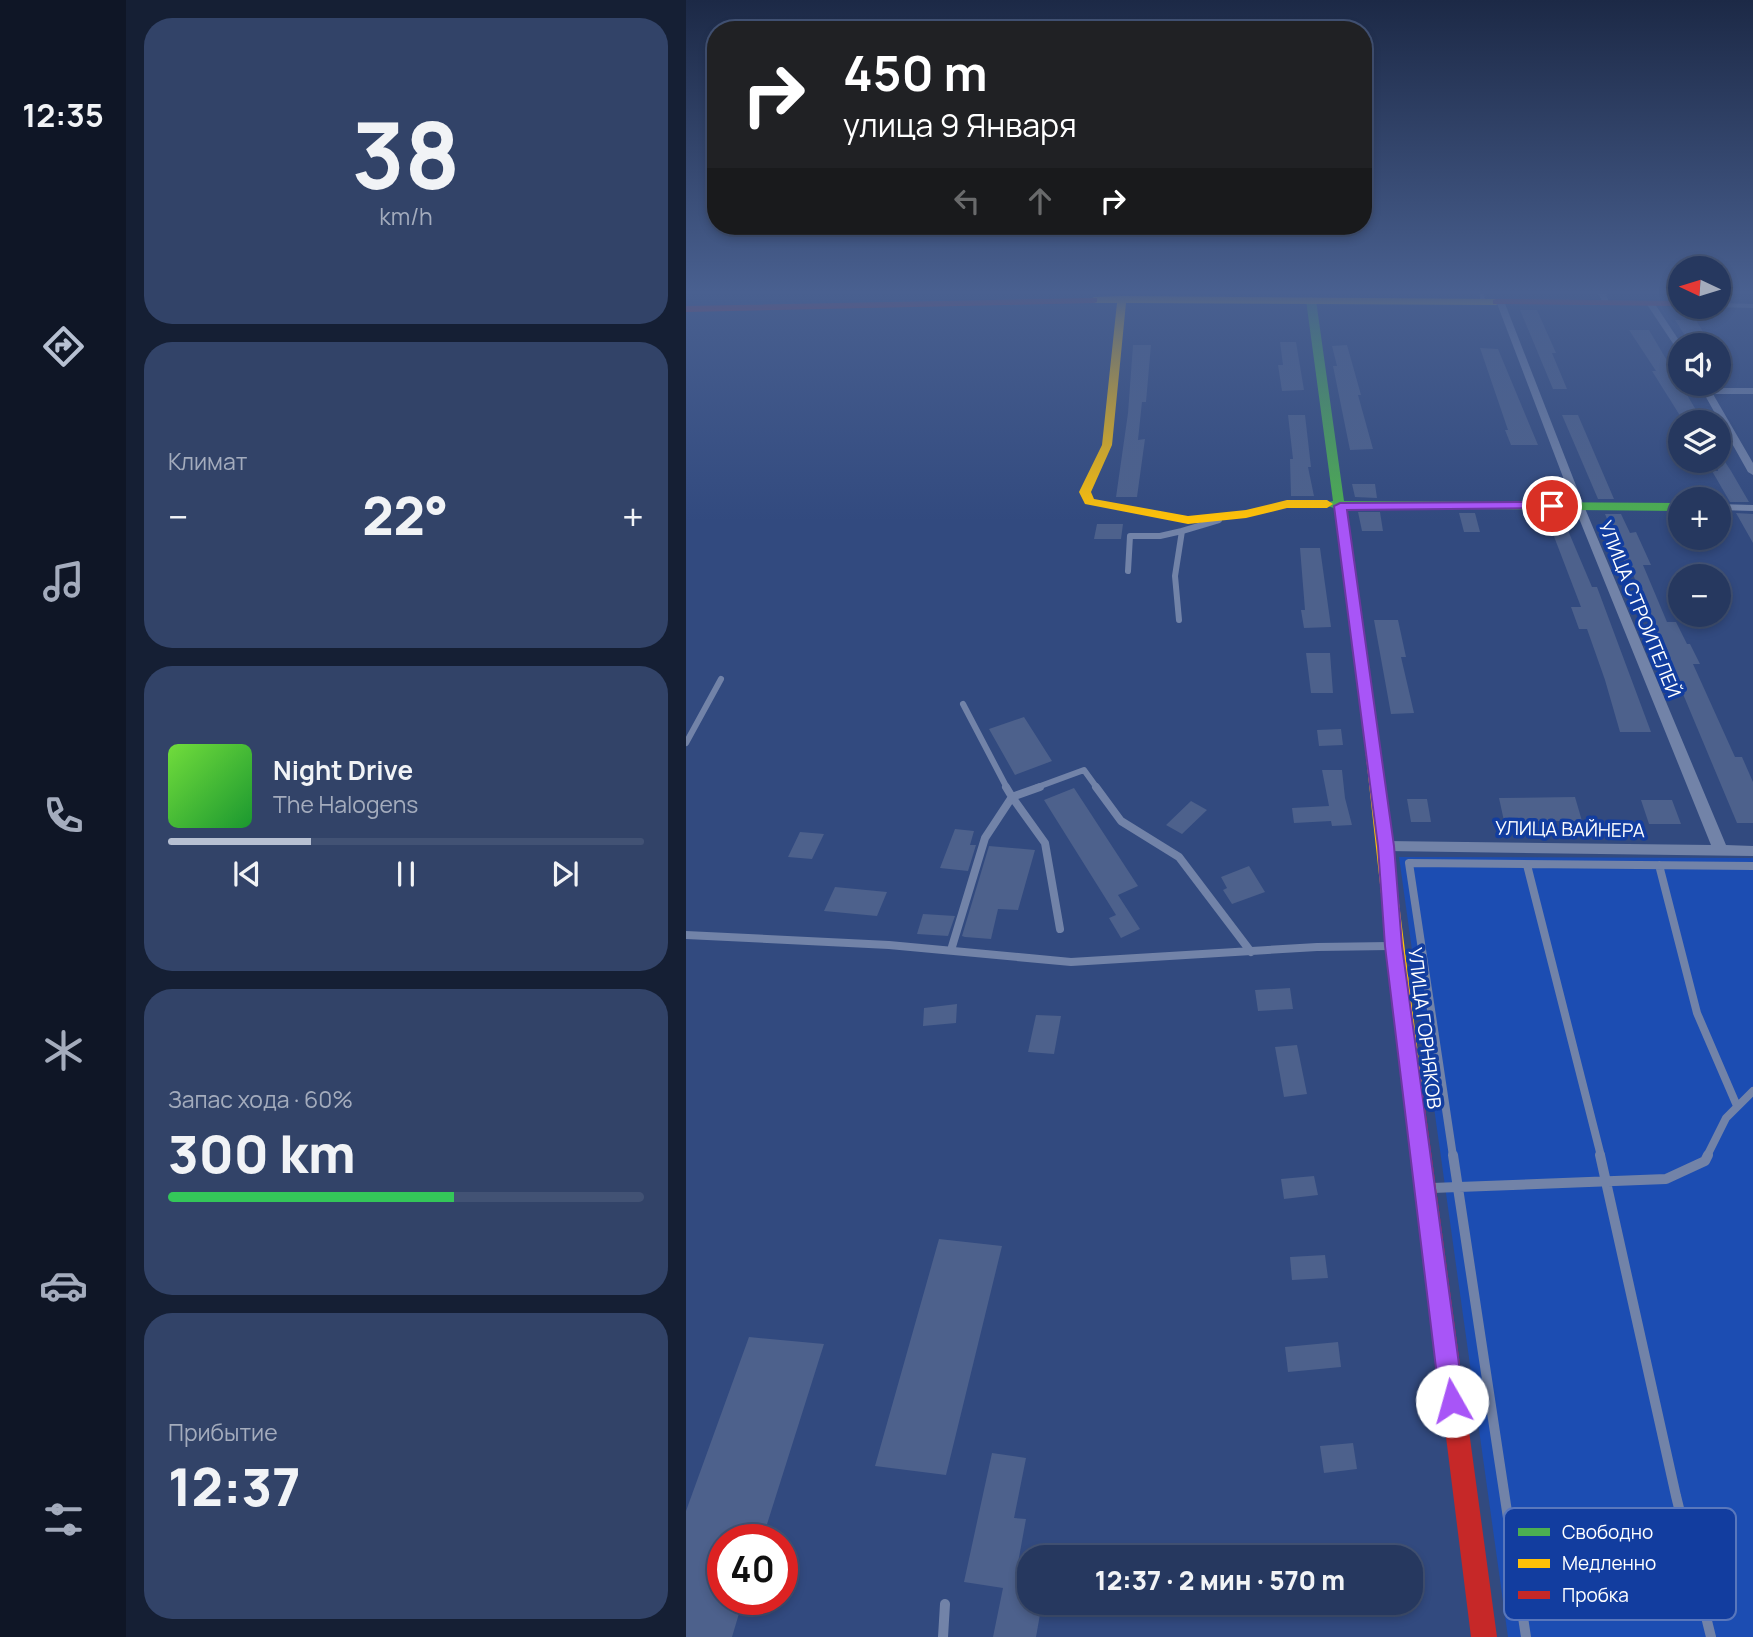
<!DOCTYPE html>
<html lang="ru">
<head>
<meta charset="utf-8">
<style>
	body { margin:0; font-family:Manrope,sans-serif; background:#324368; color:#f1f3f6; height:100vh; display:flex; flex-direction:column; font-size:26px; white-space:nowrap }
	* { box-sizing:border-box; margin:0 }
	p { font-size:23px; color:#a4acbd }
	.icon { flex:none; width:38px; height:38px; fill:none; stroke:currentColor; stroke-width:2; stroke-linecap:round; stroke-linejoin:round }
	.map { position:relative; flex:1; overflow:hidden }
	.sheet { display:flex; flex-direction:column; gap:18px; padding:18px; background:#151f34; width:560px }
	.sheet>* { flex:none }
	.hud { position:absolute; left:21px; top:21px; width:665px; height:214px; border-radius:28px; box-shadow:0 4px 10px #0003,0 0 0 2px #425274; background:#202124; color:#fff; overflow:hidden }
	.needle { width:46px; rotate:274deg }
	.tools { position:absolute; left:982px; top:256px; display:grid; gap:14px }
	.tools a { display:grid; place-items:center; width:63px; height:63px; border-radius:50%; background:#26385f; box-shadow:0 4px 10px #0003,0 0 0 2px #425274; font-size:35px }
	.speed { position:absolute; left:21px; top:1524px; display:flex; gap:14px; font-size:35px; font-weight:700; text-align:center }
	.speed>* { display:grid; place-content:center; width:91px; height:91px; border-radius:50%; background:#26385f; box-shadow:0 4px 10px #0003,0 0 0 2px #425274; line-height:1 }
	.speed .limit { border:10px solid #d22; background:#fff; color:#111 }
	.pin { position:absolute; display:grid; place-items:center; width:60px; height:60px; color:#fff; margin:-30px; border:4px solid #fff; border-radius:50%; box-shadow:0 2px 7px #0007 }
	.me { position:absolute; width:77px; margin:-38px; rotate:353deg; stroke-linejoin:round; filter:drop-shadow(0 0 5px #0008) }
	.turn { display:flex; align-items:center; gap:24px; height:147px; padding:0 21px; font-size:32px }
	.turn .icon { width:91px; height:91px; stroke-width:2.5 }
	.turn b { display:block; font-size:49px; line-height:60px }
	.lanes { display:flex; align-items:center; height:66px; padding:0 21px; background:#0003; justify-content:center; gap:35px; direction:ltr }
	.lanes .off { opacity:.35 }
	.big { font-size:52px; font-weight:800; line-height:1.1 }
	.sheet .tile { flex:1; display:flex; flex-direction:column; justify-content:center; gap:10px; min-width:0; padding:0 24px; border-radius:28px; background:#324368 }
	.sheet .dial { align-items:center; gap:0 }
	.dial b { font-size:91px; line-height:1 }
	.song { display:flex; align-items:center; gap:21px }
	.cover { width:84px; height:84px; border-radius:10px; background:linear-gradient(135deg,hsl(100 70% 55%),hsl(130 70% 35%)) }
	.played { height:7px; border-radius:4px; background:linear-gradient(90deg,#b7c0d2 30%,#425274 30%) }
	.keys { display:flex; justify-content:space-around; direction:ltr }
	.heat { display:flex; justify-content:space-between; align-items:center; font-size:38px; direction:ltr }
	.charge { height:10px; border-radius:5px; background:linear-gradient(90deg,#34c759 60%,#425274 0) }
	.trip { position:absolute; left:331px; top:1545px; width:406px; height:70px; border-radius:28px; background:#26385f; box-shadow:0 4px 10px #0003,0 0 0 2px #425274; font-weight:800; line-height:70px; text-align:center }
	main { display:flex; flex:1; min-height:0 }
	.dock { display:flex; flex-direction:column; width:126px; justify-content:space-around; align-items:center; background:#0f1626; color:#a4acbd }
	.dock .icon { width:49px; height:49px }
	.dock .on { color:#b7c0d2 }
	.dock b { font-size:32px; color:#f1f3f6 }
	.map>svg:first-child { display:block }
</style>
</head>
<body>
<main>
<nav class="dock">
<b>12:35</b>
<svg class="icon on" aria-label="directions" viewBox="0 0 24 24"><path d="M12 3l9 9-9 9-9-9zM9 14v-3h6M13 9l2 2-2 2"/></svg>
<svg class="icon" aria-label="music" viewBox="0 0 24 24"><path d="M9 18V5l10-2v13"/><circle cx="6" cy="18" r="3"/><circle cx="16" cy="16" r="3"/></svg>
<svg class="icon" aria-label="phone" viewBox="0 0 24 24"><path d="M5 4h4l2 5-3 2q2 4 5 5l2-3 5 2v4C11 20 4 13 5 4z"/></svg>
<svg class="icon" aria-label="climate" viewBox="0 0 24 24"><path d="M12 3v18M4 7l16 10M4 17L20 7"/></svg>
<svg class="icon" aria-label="car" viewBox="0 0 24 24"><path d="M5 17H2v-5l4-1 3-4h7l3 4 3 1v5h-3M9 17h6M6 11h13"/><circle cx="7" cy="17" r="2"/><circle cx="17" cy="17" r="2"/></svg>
<svg class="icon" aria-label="filters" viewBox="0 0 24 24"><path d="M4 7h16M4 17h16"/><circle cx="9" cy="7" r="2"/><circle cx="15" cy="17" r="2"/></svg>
</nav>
<section class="sheet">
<div class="tile dial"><b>38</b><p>km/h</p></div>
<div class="tile"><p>Климат</p>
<div class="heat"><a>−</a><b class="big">22°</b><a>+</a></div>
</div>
<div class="tile">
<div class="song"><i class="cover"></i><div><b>Night Drive</b><p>The Halogens</p></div></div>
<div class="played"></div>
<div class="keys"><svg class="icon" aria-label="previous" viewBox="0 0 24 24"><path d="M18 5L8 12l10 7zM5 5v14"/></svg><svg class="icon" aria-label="pause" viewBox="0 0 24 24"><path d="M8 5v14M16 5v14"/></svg><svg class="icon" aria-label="next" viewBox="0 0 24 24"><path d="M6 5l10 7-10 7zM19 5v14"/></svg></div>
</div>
<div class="tile"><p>Запас хода · 60%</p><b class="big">300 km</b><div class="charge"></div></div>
<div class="tile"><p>Прибытие</p><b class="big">12:37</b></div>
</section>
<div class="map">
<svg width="1067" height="1637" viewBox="0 0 1067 1637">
	<rect width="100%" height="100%" fill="#324a7f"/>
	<path fill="#1c4db2" d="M713 857 1067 858V1637H822Z"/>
	<path fill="#4d618c" d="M834 310H851L870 353H866L881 389H867Z
		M989 320H1010L1025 345H1005Z
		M943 330H963L1017 422H998L966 371H970Z
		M594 342H610L618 390 596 391 592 365H597Z
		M447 345H465L460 402H456L452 440 459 439 451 497H430L442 413Z
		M661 345 675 395H672L687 449 664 450 647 366H651L646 346Z
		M794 348 812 349 852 445H825L819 430H822Z
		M602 415H619L625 467H622L628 496H605L604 459H607Z
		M876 415H892L928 499H912Z
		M1032 451 1045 471 1063 502H1044L1026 471H1032Z
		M666 484H689L691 498 669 497Z
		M672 512H694L697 531H676Z
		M773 513H789L794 532H778Z
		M859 513 875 514 906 587H911L965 732H934L919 680 901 629H893L885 607H895Z
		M1050 513 1067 514V543Z
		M919 514H935L944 533 950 532 965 565H957L981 622H990L1001 644H1004L1014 664H1007L1049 757H1056L1067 782V823H1051L943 565H940Z
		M411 524H437L435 539H408Z
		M614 548H634L645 627 618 628 615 610H619Z
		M688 620H712L720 657H715L728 713 705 714Z
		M620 653H644L647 693H625Z
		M338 717 366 761 329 775 303 729Z
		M655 729 657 745 633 746 631 730Z
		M636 770H656L659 798 666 825 646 826 645 821 608 823 606 808 643 806Z
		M388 788 452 886 432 895 454 929 435 938 423 918 430 915 358 800Z
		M889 797 896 821H818L813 798Z
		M721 799H741L745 822H725Z
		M955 800H986L995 824H963Z
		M505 801 521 810 496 834 480 825Z
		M269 829 288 831 284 845H290L282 871 254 868Z
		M114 832 138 834 126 859 102 857Z
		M303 846 349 850 332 910 312 909 305 939 279 937 276 936Z
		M563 866 579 892 546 904 537 890 541 888 535 877Z
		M149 887 201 892 191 916 138 911Z
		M237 914 269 916 262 936 231 934Z
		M604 988 607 1009 572 1011 569 990Z
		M271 1004 270 1023 237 1026 238 1008Z
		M350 1015 375 1016 368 1054 342 1052Z
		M611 1045 621 1094 598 1097 589 1047Z
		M628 1176 632 1195 598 1199 595 1179Z
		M253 1239 316 1246 260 1475 189 1466Z
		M639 1255 642 1278 606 1280 604 1257Z
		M63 1337 138 1344 76 1540H37V1600H57L46 1637H0V1511Z
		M652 1342 655 1367 602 1372 599 1347Z
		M667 1443 671 1469 638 1473 634 1446Z
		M306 1453 340 1458 328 1518 340 1519 330 1574 343 1575V1603H356L350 1637H307L317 1588 278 1582Z"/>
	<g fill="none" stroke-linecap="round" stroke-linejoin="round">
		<path stroke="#7283a8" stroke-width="4.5" d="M795 291 797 301"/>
		<path stroke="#7283a8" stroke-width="6" d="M442 571 444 536H474L496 531
			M493 620 489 576 496 531 533 520
			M277 704 321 788
			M0 743 35 679
			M349 788 398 770 411 788"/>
		<path stroke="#7283a8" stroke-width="8" d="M354 787 326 797 359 843 374 929
			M410 787 435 821 493 857 565 952
			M841 865 915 1156
			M973 865 1011 1013 1051 1106
			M0 935 203 945 385 962 631 947 704 946
			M265 950 299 838 326 797 320 787
			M767 1156 723 863 1067 866
			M1021 1156 1040 1118 1067 1091"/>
		<path stroke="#7283a8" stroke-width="10" d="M767 1155 840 1637
			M914 1155 990 1496 1025 1637
			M746 1188 980 1179 1019 1161 1022 1155
			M257 1637 259 1604"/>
		<path fill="#7283a8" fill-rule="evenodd" d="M911 291H919L923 303H917Z
			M814 299 818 301 898 506 1040 845 1067 846V856L700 851 695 850 693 846 695 842 700 841 1025 845 888 506 810 301Z
			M961 301H967L996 345H994V351L990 348 960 303Z
			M1032 303 1067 304V308L1029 307 1032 306Z
			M1012 383H1021L1024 388H1067V394H1027L1067 463V475L1062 472Z
			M1032 504 1067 505V511L1032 510Z"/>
		<path fill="#4caf50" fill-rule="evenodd" d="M625 297 630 300 658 501 994 503V511L659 508 691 729 684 734 677 729 648 508 635 504 647 501 620 300Z"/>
		<path fill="#ffc107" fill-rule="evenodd" d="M436 296 810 299 815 302 810 305 440 303 426 445 405 492 408 499 502 516 560 510 601 500H641L647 504 641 508H601L560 518 502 524 399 504 393 492 416 445 431 303H408L403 300 408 297Z
			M684 724 691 729 736 1085 733 1091 726 1094 719 1091 716 1085 711 1040 677 729Z"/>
		<path fill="#c62828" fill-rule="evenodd" d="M411 298V302L408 303 0 312V306Z
			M810 299 994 301 996 306 807 304V300Z
			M726 1076 733 1079 736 1085 811 1637H785L716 1085 719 1079Z"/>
	</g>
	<linearGradient id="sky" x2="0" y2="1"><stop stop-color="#1c2946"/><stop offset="0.56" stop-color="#496090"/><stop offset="1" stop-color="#496090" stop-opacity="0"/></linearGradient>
	<rect width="1067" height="521" fill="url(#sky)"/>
	<path fill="#a855f7" stroke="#6d37a1" stroke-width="2" d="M866 502 872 506 870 508 661 510 708 846 716 946 778 1401 774 1410 766 1413 758 1410 754 1401 699 946 692 846 648 506 654 503Z"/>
	<g text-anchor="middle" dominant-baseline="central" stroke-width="7" stroke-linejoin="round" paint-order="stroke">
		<g font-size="19" fill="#fff" stroke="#123d9f">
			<text transform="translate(954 609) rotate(68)">УЛИЦА СТРОИТЕЛЕЙ</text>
			<text transform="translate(884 829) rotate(1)">УЛИЦА ВАЙНЕРА</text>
			<text transform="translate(739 1028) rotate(83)">УЛИЦА ГОРНЯКОВ</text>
		</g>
	</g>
	<rect x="818" y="1508" width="232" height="112" rx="10" fill="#123d9f" stroke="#5977bc" stroke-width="2"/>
	<rect x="832" y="1528" width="32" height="8" fill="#4caf50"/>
	<rect x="832" y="1559" width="32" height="9" fill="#ffc107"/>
	<rect x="832" y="1591" width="32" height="8" fill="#c62828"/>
	<g font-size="19" fill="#fff">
		<text x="876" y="1539">Свободно</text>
		<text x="876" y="1570">Медленно</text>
		<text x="876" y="1602">Пробка</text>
	</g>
</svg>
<div class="tools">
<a><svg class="needle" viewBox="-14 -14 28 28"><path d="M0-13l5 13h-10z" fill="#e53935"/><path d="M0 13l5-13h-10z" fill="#a4acbd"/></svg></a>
<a><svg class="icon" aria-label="sound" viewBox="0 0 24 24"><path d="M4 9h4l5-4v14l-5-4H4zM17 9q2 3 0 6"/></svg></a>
<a><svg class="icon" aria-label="layers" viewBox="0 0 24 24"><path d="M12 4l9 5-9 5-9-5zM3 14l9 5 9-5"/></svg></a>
<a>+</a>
<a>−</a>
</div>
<div class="speed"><div class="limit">40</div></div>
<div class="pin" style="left:866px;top:506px;background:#d93025"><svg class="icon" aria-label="arrive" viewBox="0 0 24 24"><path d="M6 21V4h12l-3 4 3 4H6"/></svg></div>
<svg class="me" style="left:766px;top:1401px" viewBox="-20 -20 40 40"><circle r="19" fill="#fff"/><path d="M0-13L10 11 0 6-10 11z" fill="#a855f7"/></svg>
<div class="trip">12:37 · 2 мин · 570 m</div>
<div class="hud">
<div class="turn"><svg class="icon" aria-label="right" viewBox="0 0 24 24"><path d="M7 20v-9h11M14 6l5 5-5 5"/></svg><div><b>450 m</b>улица 9 Января</div></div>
<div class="lanes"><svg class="icon off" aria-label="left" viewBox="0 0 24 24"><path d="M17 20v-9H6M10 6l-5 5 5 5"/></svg><svg class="icon off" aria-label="ahead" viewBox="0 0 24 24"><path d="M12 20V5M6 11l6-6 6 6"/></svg><svg class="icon" aria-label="right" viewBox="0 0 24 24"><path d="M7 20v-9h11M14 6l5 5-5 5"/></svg></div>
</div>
</div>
</main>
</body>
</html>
